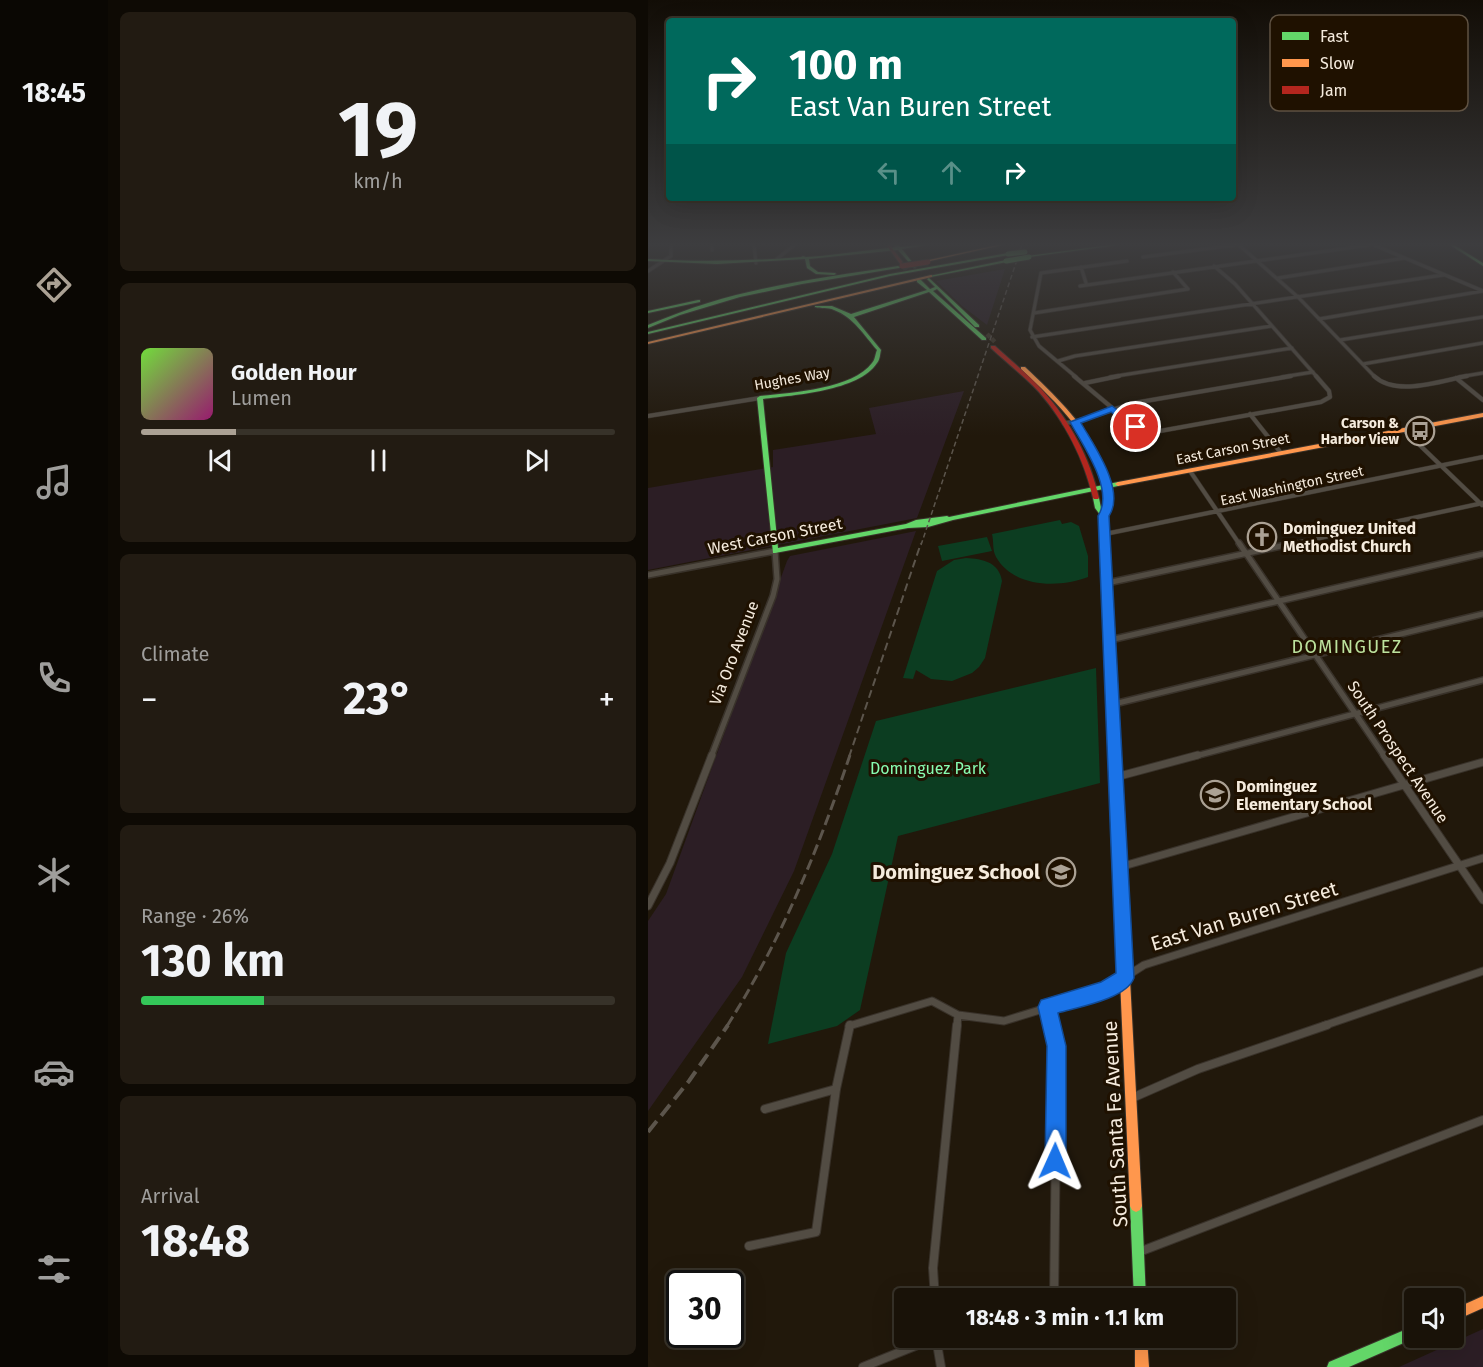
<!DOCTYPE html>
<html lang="en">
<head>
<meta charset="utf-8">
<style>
	body { margin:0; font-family:"Fira Sans",sans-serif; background:#221b12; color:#f1f3f6; height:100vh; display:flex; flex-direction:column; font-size:22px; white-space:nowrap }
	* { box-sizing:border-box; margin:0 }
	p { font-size:20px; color:#9f9e9c }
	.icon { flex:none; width:33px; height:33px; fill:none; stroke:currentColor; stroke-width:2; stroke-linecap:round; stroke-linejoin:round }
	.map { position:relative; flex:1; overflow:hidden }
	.panel { display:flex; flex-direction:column; gap:12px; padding:12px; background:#0e0a04; width:540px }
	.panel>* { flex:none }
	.hud { position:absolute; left:18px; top:18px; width:570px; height:183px; border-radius:6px; box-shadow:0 6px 24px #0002,0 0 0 2px #373229; background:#00695c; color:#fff; overflow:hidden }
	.tools { position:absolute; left:756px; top:1288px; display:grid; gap:12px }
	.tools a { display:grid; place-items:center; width:60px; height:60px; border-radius:6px; background:#191208; box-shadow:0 6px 24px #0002,0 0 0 2px #373229; font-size:30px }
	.speed { position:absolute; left:18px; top:1270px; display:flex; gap:12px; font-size:30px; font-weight:700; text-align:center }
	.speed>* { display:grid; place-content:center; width:78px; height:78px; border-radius:50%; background:#191208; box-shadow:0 6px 24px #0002,0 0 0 2px #373229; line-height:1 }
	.speed .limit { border:3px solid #111; border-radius:9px; background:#fff; color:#111 }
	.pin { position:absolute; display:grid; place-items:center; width:51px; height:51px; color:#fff; margin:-26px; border:3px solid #fff; border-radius:50%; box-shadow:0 2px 6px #0007 }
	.me { position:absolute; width:66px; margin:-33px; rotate:1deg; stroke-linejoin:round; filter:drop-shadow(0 0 4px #0008) }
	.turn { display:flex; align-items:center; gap:21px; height:126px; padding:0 24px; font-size:27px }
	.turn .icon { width:78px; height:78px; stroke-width:2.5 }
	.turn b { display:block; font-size:42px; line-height:51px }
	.lanes { display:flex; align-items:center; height:57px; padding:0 24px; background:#0003; justify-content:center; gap:30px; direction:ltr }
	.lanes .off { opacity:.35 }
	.big { font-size:45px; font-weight:700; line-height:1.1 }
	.panel .tile { flex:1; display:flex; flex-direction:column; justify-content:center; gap:9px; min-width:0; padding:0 21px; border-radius:9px; background:#221b12 }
	.panel .dial { align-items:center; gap:0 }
	.dial b { font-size:78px; line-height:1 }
	.song { display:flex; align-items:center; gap:18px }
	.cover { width:72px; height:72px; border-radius:9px; background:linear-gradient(135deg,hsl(100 70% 55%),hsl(320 70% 35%)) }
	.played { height:6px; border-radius:3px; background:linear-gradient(90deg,#aba194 20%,#373229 20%) }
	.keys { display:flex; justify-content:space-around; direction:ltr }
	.heat { display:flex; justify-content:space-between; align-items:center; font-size:33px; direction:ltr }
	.charge { height:9px; border-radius:4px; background:linear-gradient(90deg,#34c759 26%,#373229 0) }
	.trip { position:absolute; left:246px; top:1288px; width:342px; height:60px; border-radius:6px; background:#191208; box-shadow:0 6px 24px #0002,0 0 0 2px #373229; font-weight:700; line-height:60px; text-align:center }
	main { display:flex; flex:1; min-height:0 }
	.dock { display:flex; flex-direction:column; width:108px; justify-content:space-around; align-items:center; background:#0a0703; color:#9f9e9c }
	.dock .icon { width:42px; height:42px }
	.dock .current { color:#aba194 }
	.dock b { font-size:27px; color:#f1f3f6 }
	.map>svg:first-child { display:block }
</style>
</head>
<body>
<main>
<nav class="dock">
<b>18:45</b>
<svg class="icon current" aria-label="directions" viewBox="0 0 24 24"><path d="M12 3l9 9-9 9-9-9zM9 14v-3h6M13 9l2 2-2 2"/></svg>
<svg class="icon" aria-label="music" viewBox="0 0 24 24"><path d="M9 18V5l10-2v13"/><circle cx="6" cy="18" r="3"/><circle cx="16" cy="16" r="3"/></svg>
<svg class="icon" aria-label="phone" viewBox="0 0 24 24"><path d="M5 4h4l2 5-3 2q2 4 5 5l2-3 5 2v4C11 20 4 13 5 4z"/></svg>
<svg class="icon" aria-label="climate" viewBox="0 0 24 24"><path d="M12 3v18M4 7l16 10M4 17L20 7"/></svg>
<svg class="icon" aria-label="car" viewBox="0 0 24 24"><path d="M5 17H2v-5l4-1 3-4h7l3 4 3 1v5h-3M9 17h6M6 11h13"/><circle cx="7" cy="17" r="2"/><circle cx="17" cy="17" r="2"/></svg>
<svg class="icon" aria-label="filters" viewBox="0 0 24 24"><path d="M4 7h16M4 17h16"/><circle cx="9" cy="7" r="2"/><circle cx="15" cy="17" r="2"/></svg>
</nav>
<section class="panel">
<div class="tile dial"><b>19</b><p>km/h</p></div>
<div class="tile">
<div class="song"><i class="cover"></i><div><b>Golden Hour</b><p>Lumen</p></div></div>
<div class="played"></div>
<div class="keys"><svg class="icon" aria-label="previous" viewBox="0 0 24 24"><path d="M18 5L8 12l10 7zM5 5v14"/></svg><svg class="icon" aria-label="pause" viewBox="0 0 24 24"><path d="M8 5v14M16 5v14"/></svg><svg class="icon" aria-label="next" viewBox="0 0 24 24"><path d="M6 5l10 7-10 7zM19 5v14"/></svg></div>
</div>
<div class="tile"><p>Climate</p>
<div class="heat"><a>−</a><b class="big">23°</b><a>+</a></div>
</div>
<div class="tile"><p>Range · 26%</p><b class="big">130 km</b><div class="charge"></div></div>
<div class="tile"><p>Arrival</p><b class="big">18:48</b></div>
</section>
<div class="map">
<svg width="835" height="1367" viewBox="0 0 835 1367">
	<rect width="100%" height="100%" fill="#21180b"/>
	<path fill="#2c1e25" d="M357 269 339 325 314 306 288 281Z
		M316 391 269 518 0 570V488L125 467V450L228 434 221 408Z
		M268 531 146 871 94 977 0 1111V921L18 894 139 561 142 556Z
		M835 1329V1367H751Z"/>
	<path fill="#0c3d21" d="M412 520 414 524 423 522 431 526 440 556V577C411 588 366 588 348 557 344 549 346 542 344 534Z
		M339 537 344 551 294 561 290 546Z
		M318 558C335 559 351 562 354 581L337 658 331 667 324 673 304 681 283 679 268 670 265 679 255 678 289 571 306 560Z
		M448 668 452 783 250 836 212 1010 189 1026 120 1044 138 953 184 854 228 721Z"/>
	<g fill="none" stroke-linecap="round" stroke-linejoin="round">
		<path stroke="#41382a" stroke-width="4.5" stroke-dasharray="4.5 2" stroke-linecap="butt" d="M339 334 348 343"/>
		<g stroke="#39322a" stroke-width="4.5">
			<path id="street-far4" d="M64 245V250
				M106 245 108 263
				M591 245 651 298 727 377
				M726 245 835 291
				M495 257 587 245
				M129 259 146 245
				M566 266 587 284 669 377
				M433 267 438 283
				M0 271 23 256V245
				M630 278 757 258
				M432 286 721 245
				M386 313 540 289 525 272
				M671 319 835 291
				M384 337 795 275
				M692 340 835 317
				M410 361 427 356 624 326
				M715 364 835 343
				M428 377 391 346 382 330 393 273 479 261
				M462 377 644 348
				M634 377 665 372
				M811 377 835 373"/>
		</g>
		<g stroke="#39322a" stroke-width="5">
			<path id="street-far3" d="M426 376 487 427 500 431H512L673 402 682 397 681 391 668 376
				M726 376C748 397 792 381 819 376
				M808 378 835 400
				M437 383 471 376
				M602 414 633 453
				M0 416 112 398
				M416 423 427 422 486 403 643 376
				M756 430 834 505
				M542 471 592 545
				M457 534 835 457
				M639 545 835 503"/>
		</g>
		<g stroke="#39322a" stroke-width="8">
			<path id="street-far2" d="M591 543 737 757
				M0 575 127 551 129 579 125 596 63 757
				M459 583 647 543
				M462 640 835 554
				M466 704 835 614
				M544 757 835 680"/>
		</g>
		<g stroke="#39322a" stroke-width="9">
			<path id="street-far1" d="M736 755 835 900
				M468 777 550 755
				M472 867 835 762
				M0 906 22 863 64 755
				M399 1007 404 1026
				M201 1026 284 1001 310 1015 356 1021 457 990 496 965 835 858
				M309 1026 310 1015
				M675 1026 835 971"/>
		</g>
		<g stroke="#39322a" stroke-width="10">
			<path id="street" d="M404 1025 409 1046 406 1299
				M484 1098 550 1069 679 1025
				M117 1109 188 1089
				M101 1246 168 1232 188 1089 202 1025
				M491 1252 835 1120
				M287 1299 285 1268 309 1025
				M288 1338 293 1367
				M215 1367 287 1338"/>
		</g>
		<g stroke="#39322a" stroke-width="2">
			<path id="fast" d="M246 245H250L252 247 270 245H279L254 249 268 267 266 268 250 250 161 259 162 266 170 272 187 273 188 274 186 275 168 274 159 268 157 259 69 264 0 261V259C51 262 102 261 153 257L155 256 158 257 173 256 248 247Z
				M462 245H471L381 257 379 256Z
				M802 245H806L835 263V266Z
				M360 253 362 254 361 255 242 276 0 334V332L242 274Z
				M358 260 360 261 359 262 283 277 281 276Z
				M250 266 252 267 251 268 154 284 92 297 32 315 0 328V325C20 317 40 309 60 303 122 284 186 276 250 266Z
				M281 278 331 325V327H327L289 289 285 291 338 338V340H334L281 292 206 317 233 350C232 354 232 360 229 363 211 391 146 395 115 399L130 548 258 524 268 520 299 516 301 517 470 482 473 484 470 486 305 520 280 527 260 528 127 553H125L109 398 112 396C142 393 205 389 224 363 227 360 227 355 229 350 216 335 205 317 186 310 180 307 173 309 167 307V306H184L203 314 279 290 269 282V280H273L282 289 287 287 279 279Z
				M50 300H52V302L0 313V311Z
				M448 496 451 498 453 508 459 516 482 979 480 982 477 984 474 982 472 979 453 516 447 508 445 498Z
				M488 1200 492 1202 494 1206 498 1299H486L482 1206 484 1202Z
				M766 1326 767 1338 701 1367H679L681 1362Z"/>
		</g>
		<g stroke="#39322a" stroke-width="2">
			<path id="slow" d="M349 245H355L278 262 276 261Z
				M283 275H284V277L0 344V342Z
				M373 367H377C415 403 476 459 458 517H454L453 516C454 509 456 501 456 493 452 442 408 402 373 369Z
				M835 413V417L470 486 467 484 470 482Z
				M477 974 480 976 482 979 494 1206 492 1210 488 1212 484 1210 482 1206 472 979 474 976Z
				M835 1296V1308L806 1321V1309Z
				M487 1338H499L501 1367H487Z"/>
		</g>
		<g stroke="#39322a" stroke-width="2">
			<path id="jam" d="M240 245H242L259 268 258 269H256L239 246Z
				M343 346H347C363 361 380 374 395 391 422 421 442 458 451 498L450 499H446L445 498C436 459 417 422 391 392 376 376 359 363 343 348Z"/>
		</g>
		<use href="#street-far4" stroke="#524c43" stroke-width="3"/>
		<use href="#street-far3" stroke="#524c43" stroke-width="4"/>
		<use href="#street-far2" stroke="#524c43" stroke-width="5"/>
		<use href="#street-far1" stroke="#524c43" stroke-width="7"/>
		<use href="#street" stroke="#524c43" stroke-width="8"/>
		<use href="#fast" fill="#63d668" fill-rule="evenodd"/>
		<use href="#slow" fill="#ff974d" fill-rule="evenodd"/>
		<use href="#jam" fill="#b3261e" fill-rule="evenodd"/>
		<path stroke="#5c554c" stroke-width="1.5" stroke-dasharray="5 3" stroke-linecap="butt" d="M273 545 374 245"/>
		<path stroke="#5c554c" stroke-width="2" stroke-dasharray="8 4.5" stroke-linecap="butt" d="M201 757 273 543"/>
		<path stroke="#5c554c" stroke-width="3" stroke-dasharray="11 5" stroke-linecap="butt" d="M79 1026C133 941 170 850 202 755"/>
		<path stroke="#5c554c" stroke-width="4" stroke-dasharray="14 7" stroke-linecap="butt" d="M0 1132 41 1081 80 1025"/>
		<g stroke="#39322a" stroke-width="7" stroke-linecap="butt">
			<path id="fast-bridge" d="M360 254 377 252
				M358 261 381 257"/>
		</g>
		<g stroke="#39322a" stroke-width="7" stroke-linecap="butt">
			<path id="jam-bridge" d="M254 266 280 262"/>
		</g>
		<use href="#fast-bridge" stroke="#63d668" stroke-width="5"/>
		<use href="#jam-bridge" stroke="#b3261e" stroke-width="5"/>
	</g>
	<linearGradient id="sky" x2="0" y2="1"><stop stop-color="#120d06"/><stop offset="0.56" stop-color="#3d3d3f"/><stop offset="1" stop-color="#3d3d3f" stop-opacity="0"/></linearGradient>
	<rect width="835" height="436" fill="url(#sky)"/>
	<path fill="#1a73e8" stroke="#114b97" stroke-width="1.5" d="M464 406 491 425V429H484L463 412 433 423C446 446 478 490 461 516L486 978C478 999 431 1007 410 1013L418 1046V1161L415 1168 407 1171 400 1168 397 1161 399 1046 390 1007 393 1000 453 982 468 973 450 516C467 490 435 446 422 422Z"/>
	<defs>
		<g id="bus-ring" transform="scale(1.5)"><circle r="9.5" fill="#1f1100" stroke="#aba194" stroke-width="1.5"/><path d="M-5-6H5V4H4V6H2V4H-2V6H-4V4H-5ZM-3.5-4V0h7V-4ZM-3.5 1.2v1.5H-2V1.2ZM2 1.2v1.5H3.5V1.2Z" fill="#aba194"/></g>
		<g id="church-ring" transform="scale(1.5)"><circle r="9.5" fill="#1f1100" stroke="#aba194" stroke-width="1.5"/><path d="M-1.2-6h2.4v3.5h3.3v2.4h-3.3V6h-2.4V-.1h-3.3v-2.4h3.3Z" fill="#aba194"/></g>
		<g id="school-ring" transform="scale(1.5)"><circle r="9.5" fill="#1f1100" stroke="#aba194" stroke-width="1.5"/><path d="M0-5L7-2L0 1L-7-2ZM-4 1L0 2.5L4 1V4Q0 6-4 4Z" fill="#aba194"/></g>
	</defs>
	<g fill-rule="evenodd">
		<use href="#bus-ring" x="772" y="431"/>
		<use href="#church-ring" x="614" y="537"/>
		<use href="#school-ring" x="567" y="795"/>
		<use href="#school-ring" x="413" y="872"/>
	</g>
	<g text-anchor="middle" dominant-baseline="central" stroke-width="6" stroke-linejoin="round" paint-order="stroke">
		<g font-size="14" fill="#f5ebdd" stroke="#1f1100">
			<text transform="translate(144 379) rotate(-10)">Hughes Way</text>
			<text transform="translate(585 449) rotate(-11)">East Carson Street</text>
			<text transform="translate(644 486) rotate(-12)">East Washington Street</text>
		</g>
		<g font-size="14" font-weight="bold" fill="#f5ebdd" stroke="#1f1100" text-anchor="end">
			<text x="751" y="423">Carson &amp;<tspan x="751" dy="16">Harbor View</tspan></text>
		</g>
		<g font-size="16" font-weight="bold" fill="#f5ebdd" stroke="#1f1100" text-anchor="start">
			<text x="635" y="528">Dominguez United<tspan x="635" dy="18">Methodist Church</tspan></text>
			<text x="588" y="786">Dominguez<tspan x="588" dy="18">Elementary School</tspan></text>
		</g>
		<g font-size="16" fill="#f5ebdd" stroke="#1f1100">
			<text transform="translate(127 536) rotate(-11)">West Carson Street</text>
			<text transform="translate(86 653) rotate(-69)">Via Oro Avenue</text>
			<text transform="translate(750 752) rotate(56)">South Prospect Avenue</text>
		</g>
		<g font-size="16" fill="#87fcb1" stroke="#1f1100">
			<text x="280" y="768">Dominguez Park</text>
		</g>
		<g font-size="18" letter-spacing="1.5" fill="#bce29d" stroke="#1f1100">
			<text x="699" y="647">DOMINGUEZ</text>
		</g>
		<g font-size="20" font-weight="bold" fill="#f5ebdd" stroke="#1f1100" text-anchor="end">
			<text x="392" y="872">Dominguez School</text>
		</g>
		<g font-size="20" fill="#f5ebdd" stroke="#1f1100">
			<text transform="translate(596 916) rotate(-17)">East Van Buren Street</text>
			<text transform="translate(467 1124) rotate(-93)">South Santa Fe Avenue</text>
		</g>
	</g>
	<rect x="622" y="15" width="198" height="96" rx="9" fill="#1f1100" stroke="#5f5242" stroke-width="1.5"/>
	<rect x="634" y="32" width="27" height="8" fill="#63d668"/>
	<rect x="634" y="59" width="27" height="8" fill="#ff974d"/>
	<rect x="634" y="86" width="27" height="8" fill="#b3261e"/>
	<g font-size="16" fill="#f5ebdd">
		<text x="672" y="42">Fast</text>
		<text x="672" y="69">Slow</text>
		<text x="672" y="96">Jam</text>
	</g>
</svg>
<div class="tools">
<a><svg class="icon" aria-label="sound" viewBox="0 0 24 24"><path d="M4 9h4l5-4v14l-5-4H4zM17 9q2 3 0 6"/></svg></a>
</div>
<div class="speed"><div class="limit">30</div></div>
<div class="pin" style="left:488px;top:427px;background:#d93025"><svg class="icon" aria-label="arrive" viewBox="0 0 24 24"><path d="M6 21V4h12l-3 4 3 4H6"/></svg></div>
<svg class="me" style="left:407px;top:1161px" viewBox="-20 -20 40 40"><path d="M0-17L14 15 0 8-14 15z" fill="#1a73e8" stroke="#fff" stroke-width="4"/></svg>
<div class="trip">18:48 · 3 min · 1.1 km</div>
<div class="hud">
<div class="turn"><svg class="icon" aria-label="right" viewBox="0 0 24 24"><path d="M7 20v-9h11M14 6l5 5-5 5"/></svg><div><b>100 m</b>East Van Buren Street</div></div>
<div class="lanes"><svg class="icon off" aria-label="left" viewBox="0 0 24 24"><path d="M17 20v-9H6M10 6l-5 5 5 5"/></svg><svg class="icon off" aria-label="ahead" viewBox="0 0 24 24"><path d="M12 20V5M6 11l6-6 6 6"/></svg><svg class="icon" aria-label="right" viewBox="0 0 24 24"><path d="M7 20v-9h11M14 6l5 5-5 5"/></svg></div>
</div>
</div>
</main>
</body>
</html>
